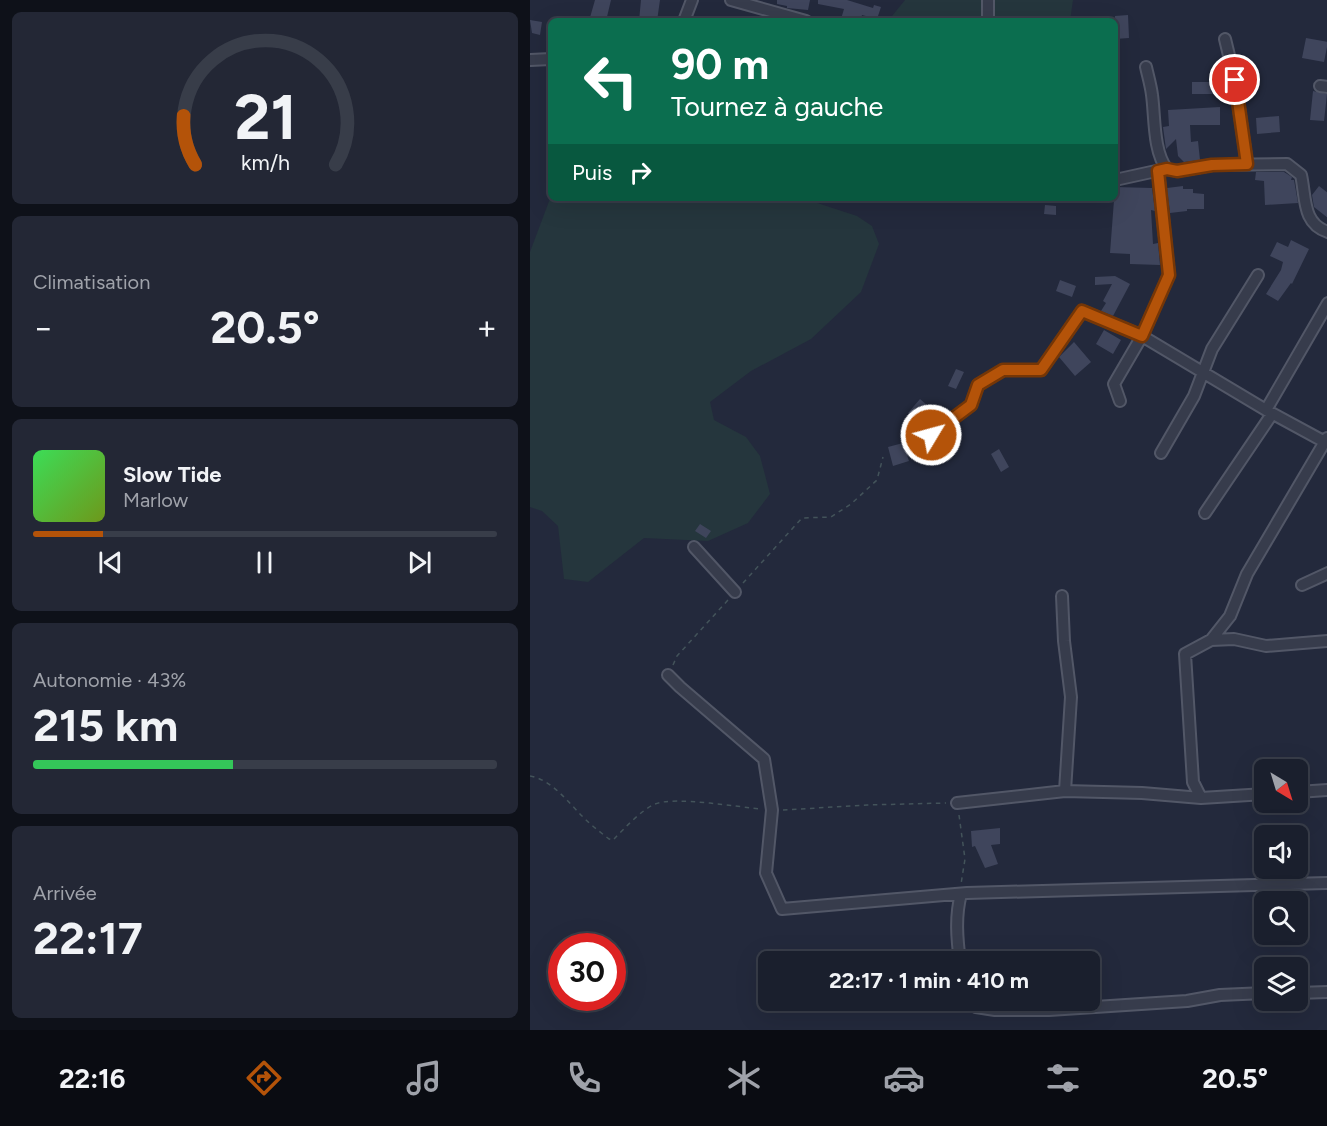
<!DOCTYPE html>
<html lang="fr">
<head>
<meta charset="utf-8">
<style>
	body { margin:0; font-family:Figtree,sans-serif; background:#232735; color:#f1f3f6; height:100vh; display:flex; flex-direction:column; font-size:22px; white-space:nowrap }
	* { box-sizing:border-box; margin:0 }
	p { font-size:20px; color:#9fa2aa }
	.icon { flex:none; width:33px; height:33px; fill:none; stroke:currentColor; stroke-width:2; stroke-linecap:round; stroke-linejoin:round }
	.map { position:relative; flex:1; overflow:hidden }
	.side { display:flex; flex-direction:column; gap:12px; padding:12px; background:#0e1119; width:530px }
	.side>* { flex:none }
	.banner { position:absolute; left:18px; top:18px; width:570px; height:183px; border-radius:9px; box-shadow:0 6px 24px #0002,0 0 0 2px #383d49; background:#0b6e4f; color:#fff; overflow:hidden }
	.needle { width:39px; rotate:142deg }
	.controls { position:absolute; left:724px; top:759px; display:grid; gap:12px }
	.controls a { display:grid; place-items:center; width:54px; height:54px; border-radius:9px; background:#1a1f2d; box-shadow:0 6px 24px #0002,0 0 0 2px #383d49; font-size:30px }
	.speed { position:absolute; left:18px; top:933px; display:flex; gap:12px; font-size:30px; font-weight:700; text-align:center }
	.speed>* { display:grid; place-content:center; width:78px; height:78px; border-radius:50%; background:#1a1f2d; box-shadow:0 6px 24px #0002,0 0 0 2px #383d49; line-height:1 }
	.speed .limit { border:9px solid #d22; background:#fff; color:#111 }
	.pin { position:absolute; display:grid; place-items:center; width:51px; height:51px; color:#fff; margin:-26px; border:3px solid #fff; border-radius:50%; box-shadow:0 2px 6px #0007 }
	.me { position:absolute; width:66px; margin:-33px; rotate:53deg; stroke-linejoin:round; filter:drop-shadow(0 0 4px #0008) }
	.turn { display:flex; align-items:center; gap:21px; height:126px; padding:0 24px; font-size:27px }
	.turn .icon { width:78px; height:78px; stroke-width:2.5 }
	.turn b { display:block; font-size:42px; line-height:51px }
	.then { display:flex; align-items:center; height:57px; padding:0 24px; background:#0003; gap:12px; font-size:22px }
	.big { font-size:45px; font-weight:700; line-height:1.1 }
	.side .card { flex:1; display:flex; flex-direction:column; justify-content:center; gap:9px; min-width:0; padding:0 21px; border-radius:9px; background:#232735 }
	.side .dial { align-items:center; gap:0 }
	.dial svg { height:156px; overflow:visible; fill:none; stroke:#383d49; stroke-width:7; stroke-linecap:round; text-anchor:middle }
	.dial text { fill:#f1f3f6; stroke:none }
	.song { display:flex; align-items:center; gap:18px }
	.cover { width:72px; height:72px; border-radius:9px; background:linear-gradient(135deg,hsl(130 70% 55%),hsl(80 70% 35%)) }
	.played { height:6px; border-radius:3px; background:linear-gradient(90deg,#b45309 15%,#383d49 15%) }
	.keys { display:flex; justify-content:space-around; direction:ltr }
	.heat { display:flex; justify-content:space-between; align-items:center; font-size:33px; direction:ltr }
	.charge { height:9px; border-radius:4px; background:linear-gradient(90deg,#34c759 43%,#383d49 0) }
	.trip { position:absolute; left:228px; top:951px; width:342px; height:60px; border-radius:9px; background:#1a1f2d; box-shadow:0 6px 24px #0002,0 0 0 2px #383d49; font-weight:700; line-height:60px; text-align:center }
	.tab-bar { display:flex; height:96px; justify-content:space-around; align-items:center; background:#0a0c12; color:#9fa2aa }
	.tab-bar .icon { width:42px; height:42px }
	.tab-bar .active { color:#b45309 }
	.tab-bar b { font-size:27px; color:#f1f3f6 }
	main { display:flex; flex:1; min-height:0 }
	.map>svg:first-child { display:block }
</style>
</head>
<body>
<main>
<section class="side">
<div class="card dial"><svg viewBox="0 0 100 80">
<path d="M14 69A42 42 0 1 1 86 69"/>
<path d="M14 69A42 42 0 0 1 8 44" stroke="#b45309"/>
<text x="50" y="56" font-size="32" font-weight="700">21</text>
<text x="50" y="72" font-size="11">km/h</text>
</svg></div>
<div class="card"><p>Climatisation</p>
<div class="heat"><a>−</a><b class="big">20.5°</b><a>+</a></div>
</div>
<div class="card">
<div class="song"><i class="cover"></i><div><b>Slow Tide</b><p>Marlow</p></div></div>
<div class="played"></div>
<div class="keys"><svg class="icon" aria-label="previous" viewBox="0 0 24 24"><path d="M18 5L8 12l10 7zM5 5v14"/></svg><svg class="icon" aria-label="pause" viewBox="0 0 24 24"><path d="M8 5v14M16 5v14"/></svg><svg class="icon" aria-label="next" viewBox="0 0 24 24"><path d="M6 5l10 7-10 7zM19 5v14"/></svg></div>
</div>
<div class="card"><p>Autonomie · 43%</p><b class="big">215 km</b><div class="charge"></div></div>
<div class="card"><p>Arrivée</p><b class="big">22:17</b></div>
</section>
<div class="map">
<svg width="798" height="1030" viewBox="0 0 798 1030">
	<rect width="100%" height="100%" fill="#23293c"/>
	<path fill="#25363d" d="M375 0H543L540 21H358Z
		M21 196V198H272L327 216 342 226 349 244 331 292 281 339 221 371 180 402 184 420 216 437 230 456 240 494 218 523 178 541 114 538 58 582 34 579 28 526 12 511 0 507V252Z"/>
	<path fill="#3f455c" d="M65 0H81L76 21H59Z
		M111 0H130L127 21H109Z
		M247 0H280L278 10 257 8V6L247 4Z
		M288 0H317L343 8 344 5 351 7 347 19 332 15 330 21H317L311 19 314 9 288 4Z
		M598 15 599 38 585 39V16Z
		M0 20 12 22 10 35 2 33Z
		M776 38 798 42 794 62 772 58Z
		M662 82H688V94H662Z
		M783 91 797 94 794 121 780 120Z
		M690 107V125H660L661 142 668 141 670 160 654 162 648 156 646 139 636 149 633 127 639 126 638 110Z
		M749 116 750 132 727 134 726 118Z
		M726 172H754L762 177 761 180H764L768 203 735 205 734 181 725 180Z
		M653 186V189H663V193L674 194V209H657V211L640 213 637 188Z
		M789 186 798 193V218L784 207 782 195Z
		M585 187 622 188 625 211 621 210 623 244 628 243 630 265 600 264V254L580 253Z
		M515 205 526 206V215L514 214Z
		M761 240 779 249 762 284 761 283 748 301 736 294 751 270 753 262 740 256 747 242 758 247Z
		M585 276 600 284 583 316 571 311 576 303 573 301 582 284 565 285V277Z
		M530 280 546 286 542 297 526 291Z
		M574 330 591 340 583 354 566 344Z
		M544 342 561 362 545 376 529 357Z
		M426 369 434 372 426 389 418 386Z
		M390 399 404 411 392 425 378 413Z
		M373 443 379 461 363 466 358 447Z
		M469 449 479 467 471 472 461 454Z
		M170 524 181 531 176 538 165 531Z
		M470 828V844L461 845 468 864 455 868 445 846 442 847 441 831Z"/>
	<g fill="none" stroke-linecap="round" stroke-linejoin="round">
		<g stroke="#525767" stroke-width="14">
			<path id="minor" d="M201 0 276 21
				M458 0V21
				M154 21 162 0
				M695 39 705 80 717 164
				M0 60 21 59
				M616 67C618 76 621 86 622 95 625 116 623 152 637 169L647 171 682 165 757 164 771 175C776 197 772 224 798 232
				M790 86 798 87
				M585 180 635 169
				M590 401 584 384 612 336 639 275 628 171
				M736 410 798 303
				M401 435 441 405 448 385 473 370H511L552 311 612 336 736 410 795 442
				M631 453 664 396 682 349 728 275
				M675 513 742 414
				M164 547 205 592
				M772 585 798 573
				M532 596 534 641 541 697 535 791
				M681 640 700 616 717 574 797 438
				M138 675 150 687 234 759 242 810 236 873 252 909 437 893 798 883
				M768 792 798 790
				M671 798 663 782 655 654 681 640 704 639 736 646 798 641
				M427 803 535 791 612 793 671 798 735 794
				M430 962C427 939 425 916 431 894
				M768 993 798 992
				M443 1000 446 1007 465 1010H519L657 1001 690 995 735 993"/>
		</g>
		<path stroke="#43535a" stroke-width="1.5" stroke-dasharray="4.5 4.5" stroke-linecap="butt" d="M213 583 272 518 301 517 321 504 347 480 353 457
			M143 665 147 656 198 600
			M0 776C22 780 38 802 53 817 61 825 70 832 79 839L83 840C94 829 111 810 125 804 144 796 208 807 231 809
			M253 810 337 805 416 803
			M429 815 435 859 431 884"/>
		<use href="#minor" stroke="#373c4c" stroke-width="10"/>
	</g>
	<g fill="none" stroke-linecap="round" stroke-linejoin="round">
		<g stroke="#753606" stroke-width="15">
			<path id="route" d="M401 435 441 405 448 385 473 370H511L552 311 612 336 639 275 628 171 637 169 647 171 682 165 717 164 705 80"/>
		</g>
		<use href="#route" stroke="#b45309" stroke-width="10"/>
	</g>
</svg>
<div class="controls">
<a><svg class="needle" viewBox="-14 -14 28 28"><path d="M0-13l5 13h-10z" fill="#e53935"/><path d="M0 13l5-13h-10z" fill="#9fa2aa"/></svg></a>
<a><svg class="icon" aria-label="sound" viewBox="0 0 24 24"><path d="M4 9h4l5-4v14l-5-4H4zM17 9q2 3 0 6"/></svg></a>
<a><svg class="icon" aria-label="search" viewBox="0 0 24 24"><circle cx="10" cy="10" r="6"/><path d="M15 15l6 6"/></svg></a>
<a><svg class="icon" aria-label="layers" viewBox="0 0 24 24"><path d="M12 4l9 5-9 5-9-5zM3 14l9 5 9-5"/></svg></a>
</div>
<div class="speed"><div class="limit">30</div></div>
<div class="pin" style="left:705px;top:80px;background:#d93025"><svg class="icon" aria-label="arrive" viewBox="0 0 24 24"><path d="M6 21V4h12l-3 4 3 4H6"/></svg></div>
<svg class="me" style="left:401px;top:435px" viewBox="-20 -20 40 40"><circle r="17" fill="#b45309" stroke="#fff" stroke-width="3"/><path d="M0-11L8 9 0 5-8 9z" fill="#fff"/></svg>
<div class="trip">22:17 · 1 min · 410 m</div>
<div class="banner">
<div class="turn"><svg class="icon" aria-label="left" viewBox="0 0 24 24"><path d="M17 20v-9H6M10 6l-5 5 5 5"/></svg><div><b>90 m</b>Tournez à gauche</div></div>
<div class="then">Puis<svg class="icon" aria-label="right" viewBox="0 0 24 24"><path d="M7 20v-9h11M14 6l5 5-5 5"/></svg></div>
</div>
</div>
</main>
<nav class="tab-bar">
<b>22:16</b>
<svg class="icon active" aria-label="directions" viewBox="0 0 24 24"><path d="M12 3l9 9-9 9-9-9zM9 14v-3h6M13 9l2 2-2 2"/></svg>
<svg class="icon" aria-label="music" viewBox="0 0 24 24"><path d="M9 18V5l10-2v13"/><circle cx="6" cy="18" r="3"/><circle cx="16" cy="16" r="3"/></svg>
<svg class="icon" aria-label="phone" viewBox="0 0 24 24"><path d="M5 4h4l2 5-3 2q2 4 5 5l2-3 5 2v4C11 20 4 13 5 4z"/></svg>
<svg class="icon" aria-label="climate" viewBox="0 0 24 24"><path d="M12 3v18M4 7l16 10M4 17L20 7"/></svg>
<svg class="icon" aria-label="car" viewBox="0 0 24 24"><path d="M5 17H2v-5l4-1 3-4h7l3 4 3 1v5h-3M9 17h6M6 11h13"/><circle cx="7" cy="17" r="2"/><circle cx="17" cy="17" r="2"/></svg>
<svg class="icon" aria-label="filters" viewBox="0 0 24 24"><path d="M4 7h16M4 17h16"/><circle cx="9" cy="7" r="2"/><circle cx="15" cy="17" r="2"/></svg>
<b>20.5°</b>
</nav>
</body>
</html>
